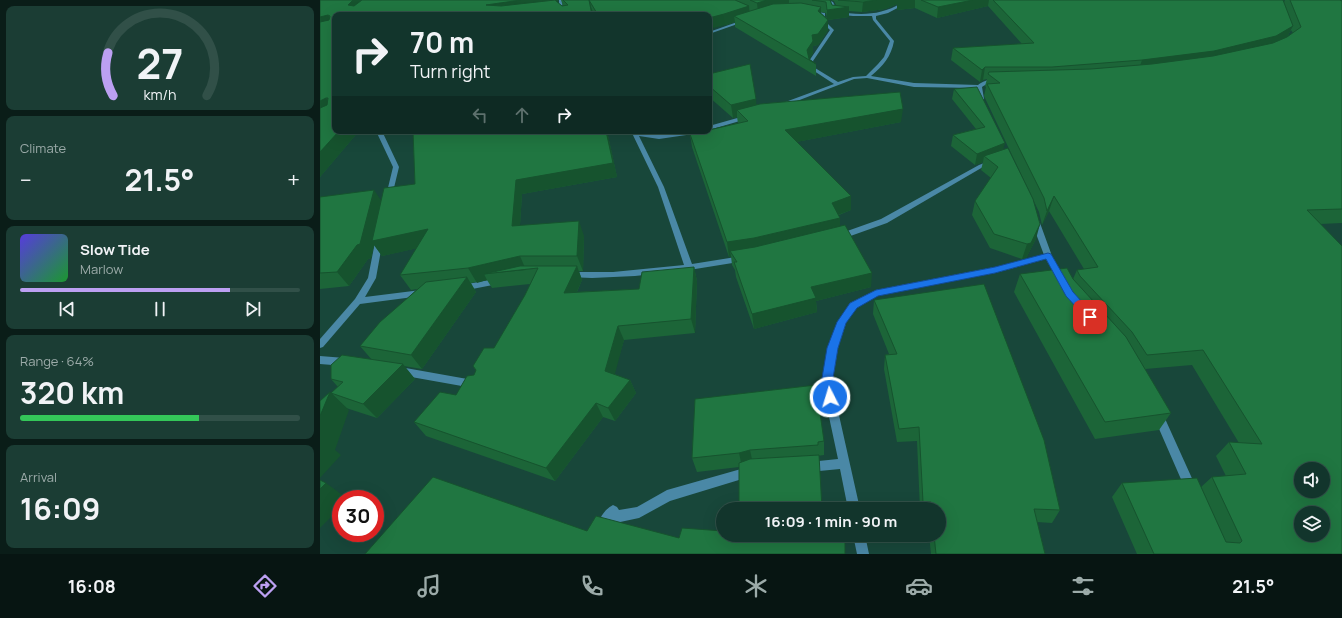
<!DOCTYPE html>
<html lang="en">
<head>
<meta charset="utf-8">
<style>
	body { margin:0; font-family:Manrope,sans-serif; background:#1b3d34; color:#f1f3f6; height:100vh; display:flex; flex-direction:column; font-size:15px; white-space:nowrap }
	* { box-sizing:border-box; margin:0 }
	p { font-size:13px; color:#9caba9 }
	.icon { flex:none; width:22px; height:22px; fill:none; stroke:currentColor; stroke-width:2; stroke-linecap:round; stroke-linejoin:round }
	.map { position:relative; flex:1; overflow:hidden }
	.side { display:flex; flex-direction:column; gap:6px; padding:6px; background:#0a1d18; width:320px }
	.side>* { flex:none }
	.hud { position:absolute; left:12px; top:12px; width:380px; height:122px; border-radius:8px; box-shadow:0 4px 16px #0002,0 0 0 1px #315048; background:#12352c; color:#f1f3f6; overflow:hidden }
	.tools { position:absolute; left:974px; top:462px; display:grid; gap:8px }
	.tools a { display:grid; place-items:center; width:36px; height:36px; border-radius:50%; background:#12352c; box-shadow:0 4px 16px #0002,0 0 0 1px #315048; font-size:20px }
	.speed { position:absolute; left:12px; top:490px; display:flex; gap:8px; font-size:20px; font-weight:700; text-align:center }
	.speed>* { display:grid; place-content:center; width:52px; height:52px; border-radius:50%; background:#12352c; box-shadow:0 4px 16px #0002,0 0 0 1px #315048; line-height:1 }
	.speed .limit { border:6px solid #d22; background:#fff; color:#111 }
	.pin { position:absolute; display:grid; place-items:center; width:34px; height:34px; color:#fff; margin:-17px; border-radius:8px; box-shadow:0 2px 6px #0006 }
	.me { position:absolute; width:44px; margin:-22px; rotate:355deg; stroke-linejoin:round; filter:drop-shadow(0 0 3px #0008) }
	.turn { display:flex; align-items:center; gap:14px; height:84px; padding:0 12px; font-size:18px }
	.turn .icon { width:52px; height:52px; stroke-width:2.5 }
	.turn b { display:block; font-size:28px; line-height:34px }
	.lanes { display:flex; align-items:center; height:38px; padding:0 12px; background:#0003; justify-content:center; gap:20px; direction:ltr }
	.lanes .off { opacity:.35 }
	.big { font-size:30px; font-weight:700; line-height:1.1 }
	.side .card { flex:1; display:flex; flex-direction:column; justify-content:center; gap:6px; min-width:0; padding:0 14px; border-radius:8px; background:#1b3d34 }
	.side .dial { align-items:center; gap:0 }
	.dial svg { height:104px; overflow:visible; fill:none; stroke:#315048; stroke-width:7; stroke-linecap:round; text-anchor:middle }
	.dial text { fill:#f1f3f6; stroke:none }
	.song { display:flex; align-items:center; gap:12px }
	.cover { width:48px; height:48px; border-radius:6px; background:linear-gradient(135deg,hsl(250 70% 55%),hsl(130 70% 35%)) }
	.played { height:4px; border-radius:2px; background:linear-gradient(90deg,#bca0f2 75%,#315048 75%) }
	.keys { display:flex; justify-content:space-around; direction:ltr }
	.heat { display:flex; justify-content:space-between; align-items:center; font-size:22px; direction:ltr }
	.charge { height:6px; border-radius:3px; background:linear-gradient(90deg,#34c759 64%,#315048 0) }
	.trip { position:absolute; left:396px; top:502px; width:230px; height:40px; border-radius:20px; background:#12352c; box-shadow:0 4px 16px #0002,0 0 0 1px #315048; font-weight:700; line-height:40px; text-align:center }
	.menu { display:flex; height:64px; justify-content:space-around; align-items:center; background:#071512; color:#9caba9 }
	.menu .icon { width:28px; height:28px }
	.menu .current { color:#bca0f2 }
	.menu b { font-size:18px; color:#f1f3f6 }
	main { display:flex; flex:1; min-height:0 }
	.map>svg:first-child { display:block }
</style>
</head>
<body>
<main>
<section class="side">
<div class="card dial"><svg viewBox="0 0 100 80">
<path d="M14 69A42 42 0 1 1 86 69"/>
<path d="M14 69A42 42 0 0 1 10 36" stroke="#bca0f2"/>
<text x="50" y="56" font-size="32" font-weight="700">27</text>
<text x="50" y="72" font-size="11">km/h</text>
</svg></div>
<div class="card"><p>Climate</p>
<div class="heat"><a>−</a><b class="big">21.5°</b><a>+</a></div>
</div>
<div class="card">
<div class="song"><i class="cover"></i><div><b>Slow Tide</b><p>Marlow</p></div></div>
<div class="played"></div>
<div class="keys"><svg class="icon" aria-label="previous" viewBox="0 0 24 24"><path d="M18 5L8 12l10 7zM5 5v14"/></svg><svg class="icon" aria-label="pause" viewBox="0 0 24 24"><path d="M8 5v14M16 5v14"/></svg><svg class="icon" aria-label="next" viewBox="0 0 24 24"><path d="M6 5l10 7-10 7zM19 5v14"/></svg></div>
</div>
<div class="card"><p>Range · 64%</p><b class="big">320 km</b><div class="charge"></div></div>
<div class="card"><p>Arrival</p><b class="big">16:09</b></div>
</section>
<div class="map">
<svg width="1022" height="554" viewBox="0 0 1022 554">
	<rect width="100%" height="100%" fill="#18473a"/>
	<g fill="none" stroke-linecap="round" stroke-linejoin="round">
		<path fill="#4a88a6" fill-rule="evenodd" d="M239 0H243L242 8 250 15H246L239 9Z
			M503 0H508L513 2 517 10 516 12C542 15 559 16 582 3V0H586L585 4 568 13 556 16V19L574 41C571 57 563 66 551 76L594 83 658 85C664 81 673 77 679 81 673 85 668 82 662 87L664 99 661 101 658 99 657 88 594 87 547 78 534 79 464 106H460V104L514 84 491 69 489 61 510 30 501 21 502 15 489 13V11L505 13V21L514 30 493 61 495 68 518 82 533 77 546 76 558 64 564 57 570 41 553 20 552 16H533L513 14V10L510 4Z
			M423 20 426 21 389 34V32Z
			M428 115 430 116V118L389 130V126Z
			M56 131H62L79 167 72 196 69 198 66 196 73 167Z
			M311 131 339 135 368 131H383L380 133 339 139 319 136 344 187 372 264 422 256 425 257 426 259 425 261 369 270 315 276 272 278 248 277 247 275 248 273 251 272H293L364 265 338 187Z
			M672 160 675 162 674 163 663 167 567 223 522 239H519L515 237 516 235 561 219 659 165Z
			M713 221H719L720 223 732 256 745 279 744 281H738L726 259 675 273 558 295 536 307 526 323 518 348 512 384 540 509H528L520 469 489 472 485 471 484 467 485 463 489 462 518 459 502 384 508 348 518 322 530 303 556 290 675 267 724 255 712 223Z
			M56 237H62L63 239 56 278 45 297 101 290 105 293 101 296 40 304 3 347 0 348V339L35 299 48 278Z
			M180 278 183 279 184 281 183 283 142 291 138 288 142 285Z
			M0 356 25 358 28 359 30 362 28 365 25 366 0 364Z
			M80 367 153 380 156 381 158 384 156 387 153 388 80 375 77 374 75 371 77 368Z
			M838 411 842 412 875 485 877 489 875 493 871 494 867 493 833 415 834 412Z
			M428 467 432 468 434 472 432 476 350 501 319 518 286 525 282 523 280 519C283 513 287 508 293 505L297 507 299 510 317 507 347 490Z
			M533 535H545L549 554H537Z"/>
	</g>
	<path fill="#1c6538" fill-rule="evenodd" d="M0 0 237 2 242 6H243L241 0H510L512 5H516L514 1 511 0H963L964 2 965 0H1020L1022 1V223L1000 224 1022 554H817L792 497 802 483 881 487 892 477 906 476 896 456 909 442 919 443 872 365 825 369 851 413 839 430 775 439 694 292 700 274 753 279 757 270 764 269 729 211 722 225 719 212 664 96 666 87 665 86 667 79 663 80 660 82 631 60 633 48 702 44 668 6 617 18 595 8 577 10V4L565 9 542 12 529 11V17L508 20V30L498 45 493 46V53L489 59 496 64V76L415 27V22L406 25 389 15H275L272 10 273 15H15V131H39L0 177ZM501 12 506 13 507 18 501 13ZM971 30 973 33 967 37Z
		M389 74 436 99V105L581 122 476 142 531 210 519 215 520 226 551 287 496 301 497 312 434 329 416 277 415 270 412 265 411 256 409 257 372 147 370 134 418 123 417 117 413 118 389 97Z
		M634 89 683 149 716 239 706 258 702 259 670 248 652 215 655 201 671 178 661 170 663 162 655 165 631 146 633 135 656 129 632 99Z
		M93 131H287L297 177 202 194 200 225 264 236 263 271H259L262 280 257 292 319 289 374 267 377 281 375 333 304 340 294 374 310 380 316 393 295 421 283 417 235 481 106 436 94 422 136 395 154 375 156 371 153 366 174 348 205 295 210 284 172 288 167 280 151 283 156 292 102 369 84 366 95 379 57 418 26 408 11 393 18 387 11 379 52 360 40 346 97 289 91 290 80 275 97 248 62 256 54 245 51 258 48 259 29 286 0 289V197L61 200 95 184Z
		M554 300 740 510 732 523 717 522 725 554H611L609 535H619V509H600L597 441 577 442 564 369 565 355 569 354 553 314Z
		M375 399 504 441V455L419 467 377 472 372 458Z"/>
	<path fill="#16532e" d="M33 0H51L34 15 28 5Z
		M201 0H238L237 6 171 15 166 5Z
		M269 0 272 10 273 15H272Z
		M447 0H469V3L438 13 437 3Z
		M557 0H595V8L577 10V4L565 9 542 12 543 2Z
		M653 0H669L668 6 617 18 618 7Z
		M429 6 430 17 414 16 415 22 406 25 389 29V18Z
		M501 7V17L498 11Z
		M529 7V17L508 20V30L498 45 493 46V53L489 60 487 50 492 35 507 20V10Z
		M8 15 15 26 0 30V17Z
		M973 26 967 37 950 48 818 72 822 60Z
		M665 67 663 80 660 82 662 70Z
		M6 98 14 111 0 117V101Z
		M436 99 437 112 417 110V117L413 118 411 105Z
		M583 109 581 122 466 144 465 130Z
		M19 131H39L0 177V152Z
		M286 131H287L297 177 202 194 199 240 192 226 196 180Z
		M685 143 682 154 664 156 663 162 655 165 657 154Z
		M54 190 63 203 108 229 117 244 62 256 54 245 51 258 48 259 29 286 17 272Z
		M531 196V210L512 217V203Z
		M734 196 729 211 722 225 727 211Z
		M520 218V232L436 253 410 251 411 256 409 257 407 242Z
		M259 221 264 236 263 271 257 256Z
		M720 224 716 239 706 258 702 259 707 244Z
		M200 256 206 270 164 274 167 280 157 283 148 268Z
		M257 266 262 280 250 307 244 293Z
		M374 267 377 281 375 333 371 319Z
		M552 273 551 287 496 301 497 312 434 329 432 314 491 287Z
		M147 277 156 292 102 369 91 355Z
		M298 326 304 340 292 385 285 371Z
		M83 364 95 379 57 418 43 404Z
		M310 380 316 393 295 421 288 408Z
		M10 392 29 410 15 450 21 455 0 478V416Z
		M276 403 283 417 235 481 226 468Z
		M430 450 433 464 422 467 419 453Z
		M6 483 28 499H21V507L0 528V489Z"/>
	<path fill="#207641" stroke="#16532e" fill-rule="evenodd" d="M0 0H33L28 5 34 6 42 0H201L166 5 181 6 235 0 242 6 248 5 243 0H415L429 6 404 14 389 18V15H278L269 0 272 15H15V131H19L0 152V108L7 105 8 98H6L0 101V22L9 20 10 16 8 15 0 17Z
		M430 0H447L437 3Z
		M492 0H510L512 5 529 7 507 10 506 2Z
		M518 0H557L543 2Z
		M601 0H653L618 7Z
		M673 0H963L973 26 956 36 894 51 822 60 732 67H665L662 70 633 48 714 43Z
		M970 0H1020L1022 1V209L987 210 1022 246V554H834L802 483 877 478 906 542 920 543 922 541 892 477 926 474 909 442 942 444 883 350 827 355 812 332 760 276 757 270 778 267 734 196 727 211 724 198 667 84 680 83 668 74 669 72 771 69 832 64 893 56 953 43 967 37 981 27ZM981 469H1003V491H981ZM981 513H1003V535H981Z
		M481 3 501 7 498 11 508 20 498 34 492 35 493 41 487 50 489 59 496 64 414 16 453 4Z
		M430 64 436 99 411 105 389 86V74Z
		M657 87 685 143 657 154 633 135 665 127 634 89Z
		M580 92 583 109 465 130 531 196 512 203 520 218 434 238 407 242 370 134 383 131H389V130L428 121 417 110 440 104Z
		M93 131H286L293 163 196 180 192 226 259 221 257 256H200L148 268 80 275 108 229 52 241 64 188 95 184Z
		M688 148 713 199 720 224 711 243 707 244 674 234 655 201 678 167 664 156Z
		M54 190 40 244 37 245 17 272 0 273V197Z
		M525 225 552 273 491 287 496 298 432 314 414 262H417L410 251 435 247Z
		M200 266H257L244 293 319 289 322 272 374 267 371 319 298 326 285 371 310 380 288 408 276 403 226 468 94 422 120 392 136 395 147 376 154 375 156 370 153 366 164 348H174L205 295 218 268 164 274Z
		M747 268 753 279 806 337 851 413 785 422 700 274Z
		M147 277 91 355 40 346 60 322 106 282Z
		M664 284 724 440 740 510 714 509 725 554H616L614 535H619V509H611V502H603L599 427 579 429 565 355 577 354 554 300Z
		M22 355 83 364 43 404 11 393 23 382 11 379V365Z
		M496 385 504 441 498 442V445L430 450 419 453 372 458 375 399Z
		M10 392 0 416V401Z
		M499 455 502 509H419V463L430 459Z
		M113 477 267 531 276 516 359 538 362 528 403 531V535H504V539L525 540V554H45Z
		M0 480 6 483 0 489Z"/>
	<path fill="#1a73e8" stroke="#114b97" d="M728 253 731 254 753 292 773 314 775 317 773 319H767L746 296 726 259 675 273 558 296 537 308 526 323 518 348 512 384 515 397 513 400H506L501 384 507 348 517 322 530 303 556 290 675 267Z"/>
</svg>
<div class="tools">
<a><svg class="icon" aria-label="sound" viewBox="0 0 24 24"><path d="M4 9h4l5-4v14l-5-4H4zM17 9q2 3 0 6"/></svg></a>
<a><svg class="icon" aria-label="layers" viewBox="0 0 24 24"><path d="M12 4l9 5-9 5-9-5zM3 14l9 5 9-5"/></svg></a>
</div>
<div class="speed"><div class="limit">30</div></div>
<div class="pin" style="left:770px;top:317px;background:#d93025"><svg class="icon" aria-label="arrive" viewBox="0 0 24 24"><path d="M6 21V4h12l-3 4 3 4H6"/></svg></div>
<svg class="me" style="left:510px;top:397px" viewBox="-20 -20 40 40"><circle r="17" fill="#1a73e8" stroke="#fff" stroke-width="3"/><path d="M0-11L8 9 0 5-8 9z" fill="#fff"/></svg>
<div class="trip">16:09 · 1 min · 90 m</div>
<div class="hud">
<div class="turn"><svg class="icon" aria-label="right" viewBox="0 0 24 24"><path d="M7 20v-9h11M14 6l5 5-5 5"/></svg><div><b>70 m</b>Turn right</div></div>
<div class="lanes"><svg class="icon off" aria-label="left" viewBox="0 0 24 24"><path d="M17 20v-9H6M10 6l-5 5 5 5"/></svg><svg class="icon off" aria-label="ahead" viewBox="0 0 24 24"><path d="M12 20V5M6 11l6-6 6 6"/></svg><svg class="icon" aria-label="right" viewBox="0 0 24 24"><path d="M7 20v-9h11M14 6l5 5-5 5"/></svg></div>
</div>
</div>
</main>
<nav class="menu">
<b>16:08</b>
<svg class="icon current" aria-label="directions" viewBox="0 0 24 24"><path d="M12 3l9 9-9 9-9-9zM9 14v-3h6M13 9l2 2-2 2"/></svg>
<svg class="icon" aria-label="music" viewBox="0 0 24 24"><path d="M9 18V5l10-2v13"/><circle cx="6" cy="18" r="3"/><circle cx="16" cy="16" r="3"/></svg>
<svg class="icon" aria-label="phone" viewBox="0 0 24 24"><path d="M5 4h4l2 5-3 2q2 4 5 5l2-3 5 2v4C11 20 4 13 5 4z"/></svg>
<svg class="icon" aria-label="climate" viewBox="0 0 24 24"><path d="M12 3v18M4 7l16 10M4 17L20 7"/></svg>
<svg class="icon" aria-label="car" viewBox="0 0 24 24"><path d="M5 17H2v-5l4-1 3-4h7l3 4 3 1v5h-3M9 17h6M6 11h13"/><circle cx="7" cy="17" r="2"/><circle cx="17" cy="17" r="2"/></svg>
<svg class="icon" aria-label="filters" viewBox="0 0 24 24"><path d="M4 7h16M4 17h16"/><circle cx="9" cy="7" r="2"/><circle cx="15" cy="17" r="2"/></svg>
<b>21.5°</b>
</nav>
</body>
</html>
